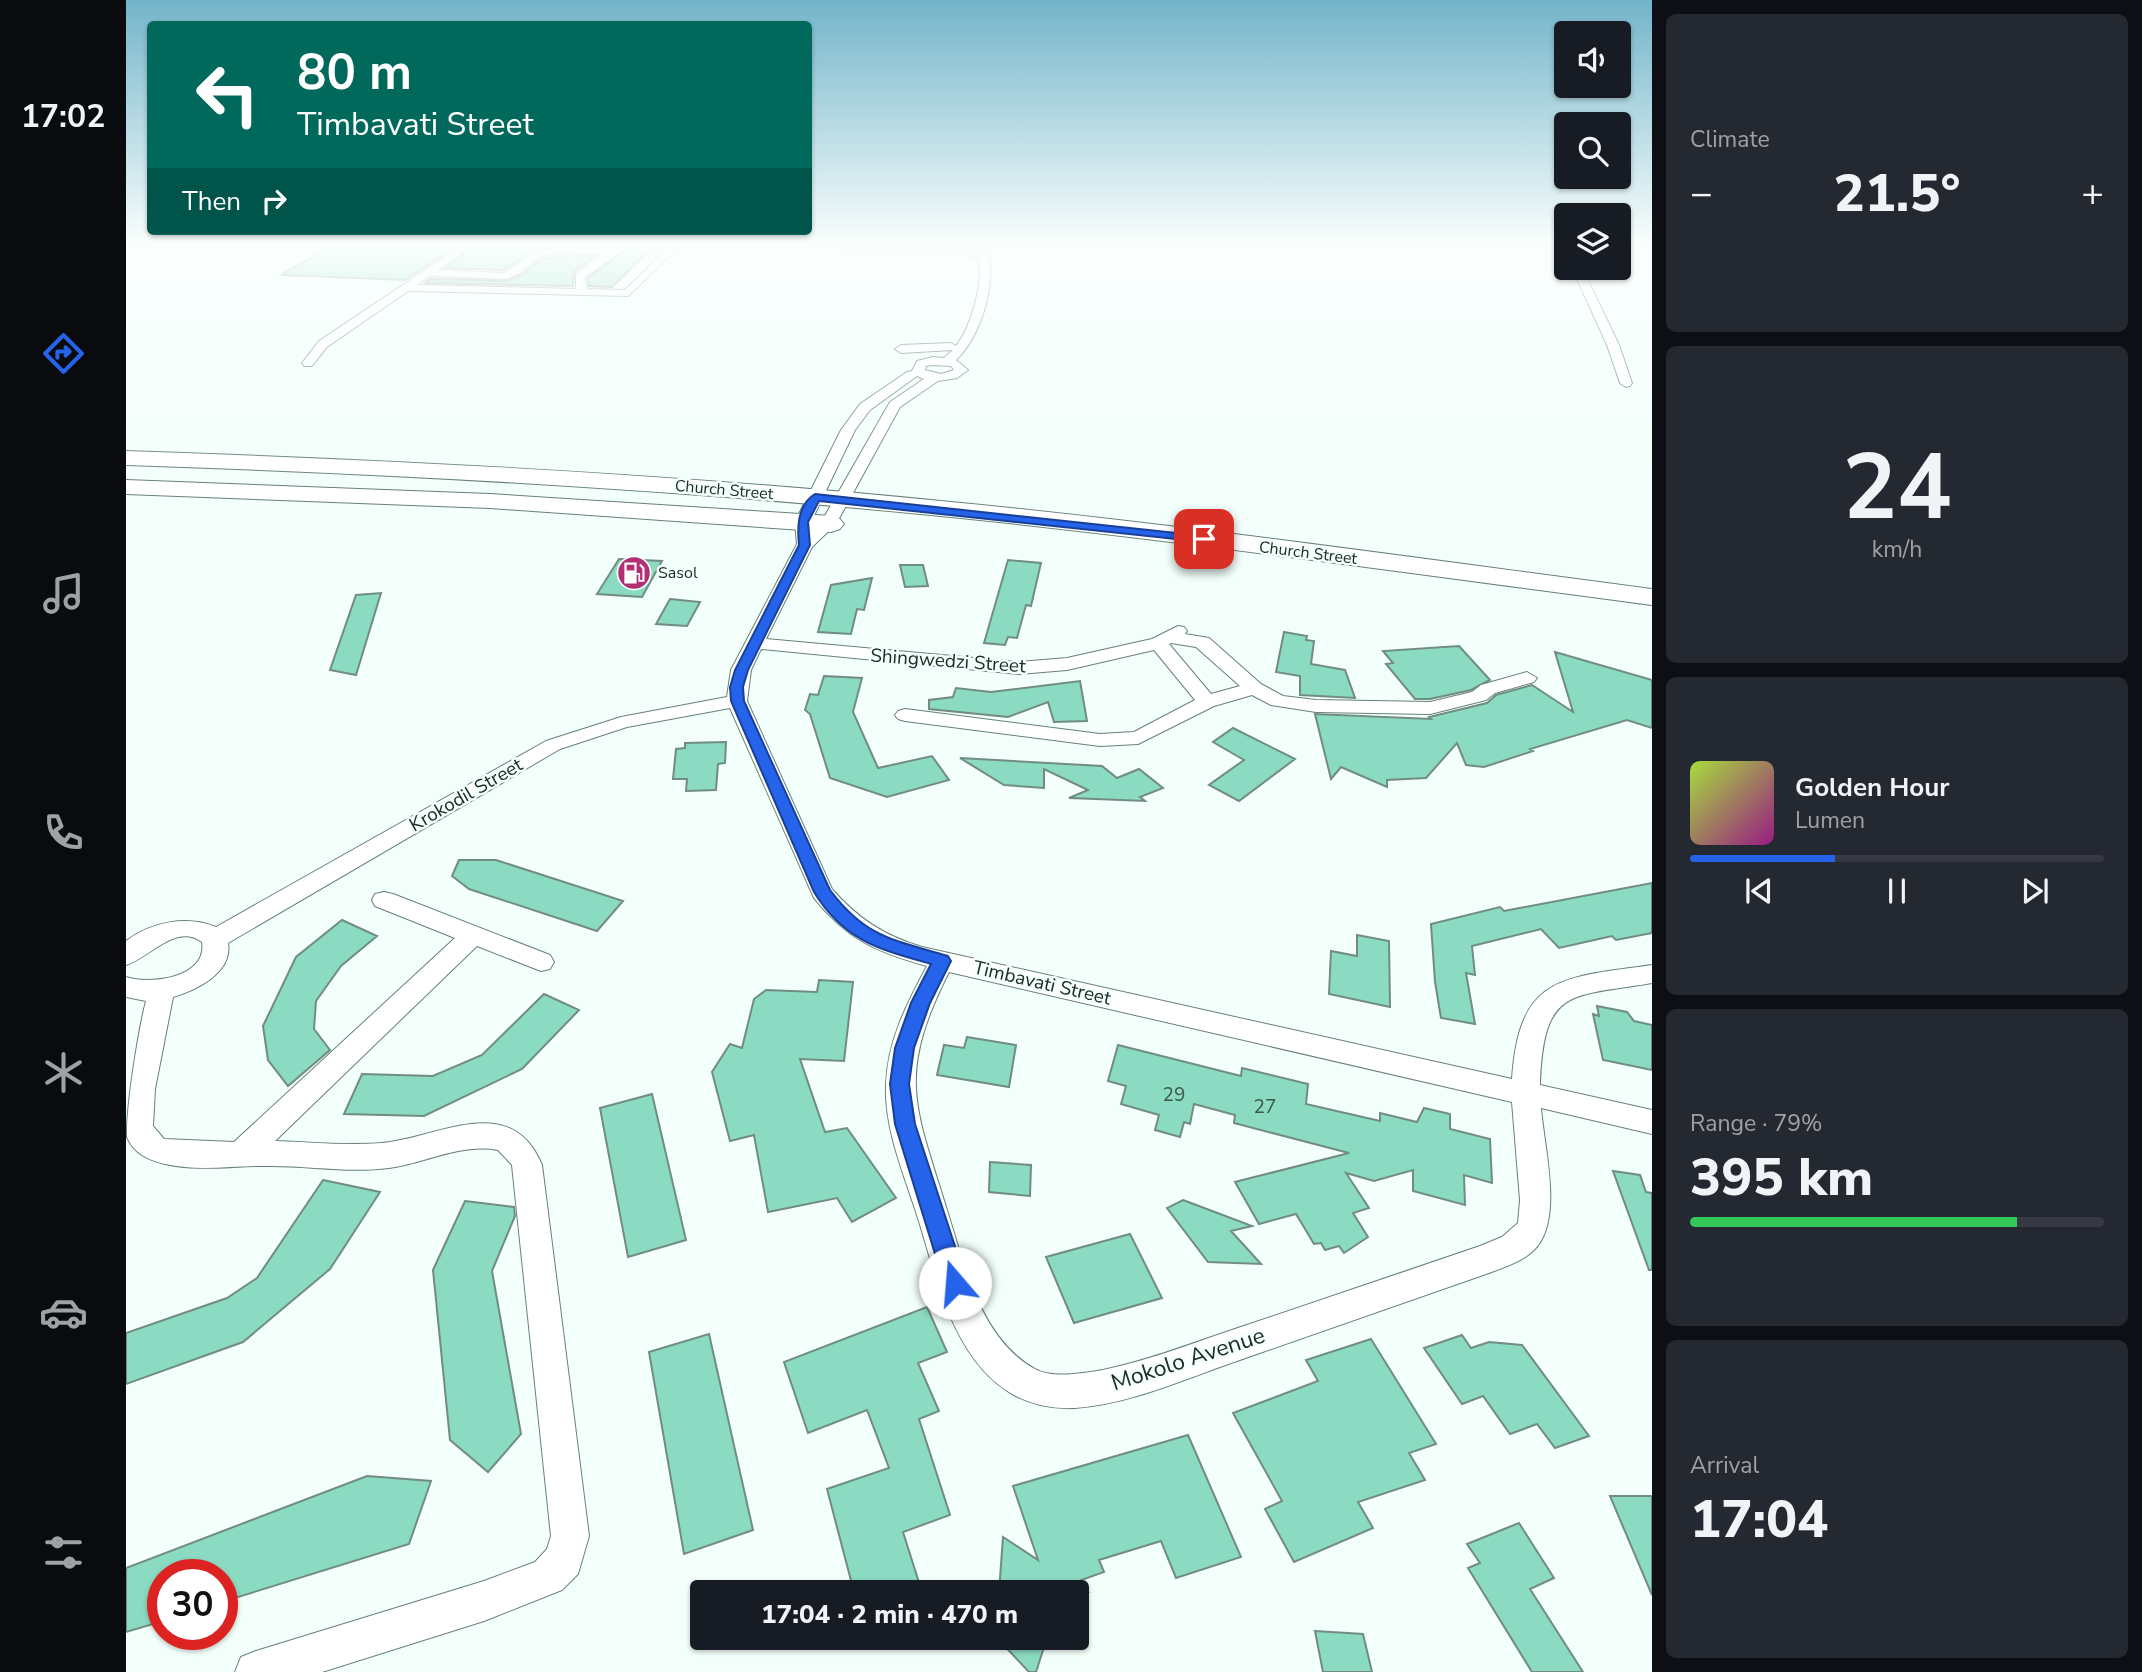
<!DOCTYPE html>
<html lang="en">
<head>
<meta charset="utf-8">
<style>
	body { margin:0; font-family:"Nunito Sans",sans-serif; background:#242831; color:#f1f3f6; height:100vh; display:flex; flex-direction:column; font-size:26px; white-space:nowrap }
	* { box-sizing:border-box; margin:0 }
	p { font-size:23px; color:#9ea1a6 }
	.icon { flex:none; width:38px; height:38px; fill:none; stroke:currentColor; stroke-width:2; stroke-linecap:round; stroke-linejoin:round }
	.map { position:relative; flex:1; overflow:hidden }
	.panel { display:flex; flex-direction:column; gap:14px; padding:14px; background:#0d0f14; width:490px }
	.panel>* { flex:none }
	.top-card { position:absolute; left:21px; top:21px; width:665px; height:214px; border-radius:7px; box-shadow:0 2px 5px #0004; background:#00695c; color:#fff; overflow:hidden }
	.controls { position:absolute; left:1428px; top:21px; display:grid; gap:14px }
	.controls a { display:grid; place-items:center; width:77px; height:77px; border-radius:7px; background:#171b24; box-shadow:0 2px 5px #0004; font-size:35px }
	.speed { position:absolute; left:21px; top:1559px; display:flex; gap:14px; font-size:35px; font-weight:700; text-align:center }
	.speed>* { display:grid; place-content:center; width:91px; height:91px; border-radius:50%; background:#171b24; box-shadow:0 2px 5px #0004; line-height:1 }
	.speed .limit { border:10px solid #d22; background:#fff; color:#111 }
	.pin { position:absolute; display:grid; place-items:center; width:60px; height:60px; color:#fff; margin:-30px; border-radius:14px; box-shadow:0 4px 10px #0006 }
	.me { position:absolute; width:77px; margin:-38px; rotate:342deg; stroke-linejoin:round; filter:drop-shadow(0 0 5px #0008) }
	.turn { display:flex; align-items:center; gap:24px; height:147px; padding:0 35px; font-size:32px }
	.turn .icon { width:91px; height:91px; stroke-width:2.5 }
	.turn b { display:block; font-size:49px; line-height:60px }
	.then { display:flex; align-items:center; height:66px; padding:0 35px; background:#0003; gap:14px; font-size:26px }
	.big { font-size:52px; font-weight:800; line-height:1.1 }
	.panel .card { flex:1; display:flex; flex-direction:column; justify-content:center; gap:10px; min-width:0; padding:0 24px; border-radius:10px; background:#242831 }
	.panel .dial { align-items:center; gap:0 }
	.dial b { font-size:91px; line-height:1 }
	.song { display:flex; align-items:center; gap:21px }
	.cover { width:84px; height:84px; border-radius:10px; background:linear-gradient(135deg,hsl(80 70% 55%),hsl(310 70% 35%)) }
	.played { height:7px; border-radius:4px; background:linear-gradient(90deg,#2563eb 35%,#363941 35%) }
	.keys { display:flex; justify-content:space-around; direction:ltr }
	.heat { display:flex; justify-content:space-between; align-items:center; font-size:38px; direction:ltr }
	.charge { height:10px; border-radius:5px; background:linear-gradient(90deg,#34c759 79%,#363941 0) }
	.trip { position:absolute; left:564px; top:1580px; width:399px; height:70px; border-radius:7px; background:#171b24; box-shadow:0 2px 5px #0004; font-weight:800; line-height:70px; text-align:center }
	main { display:flex; flex:1; min-height:0 }
	.menu { display:flex; flex-direction:column; width:126px; justify-content:space-around; align-items:center; background:#090b0e; color:#9ea1a6 }
	.menu .icon { width:49px; height:49px }
	.menu .active { color:#2563eb }
	.menu b { font-size:32px; color:#f1f3f6 }
	.map>svg:first-child { display:block }
</style>
</head>
<body>
<main>
<nav class="menu">
<b>17:02</b>
<svg class="icon active" aria-label="directions" viewBox="0 0 24 24"><path d="M12 3l9 9-9 9-9-9zM9 14v-3h6M13 9l2 2-2 2"/></svg>
<svg class="icon" aria-label="music" viewBox="0 0 24 24"><path d="M9 18V5l10-2v13"/><circle cx="6" cy="18" r="3"/><circle cx="16" cy="16" r="3"/></svg>
<svg class="icon" aria-label="phone" viewBox="0 0 24 24"><path d="M5 4h4l2 5-3 2q2 4 5 5l2-3 5 2v4C11 20 4 13 5 4z"/></svg>
<svg class="icon" aria-label="climate" viewBox="0 0 24 24"><path d="M12 3v18M4 7l16 10M4 17L20 7"/></svg>
<svg class="icon" aria-label="car" viewBox="0 0 24 24"><path d="M5 17H2v-5l4-1 3-4h7l3 4 3 1v5h-3M9 17h6M6 11h13"/><circle cx="7" cy="17" r="2"/><circle cx="17" cy="17" r="2"/></svg>
<svg class="icon" aria-label="filters" viewBox="0 0 24 24"><path d="M4 7h16M4 17h16"/><circle cx="9" cy="7" r="2"/><circle cx="15" cy="17" r="2"/></svg>
</nav>
<div class="map">
<svg width="1526" height="1672" viewBox="0 0 1526 1672">
	<rect width="100%" height="100%" fill="#f3fffa"/>
	<path fill="#8bdbc2" stroke="#718c82" stroke-width="2" d="M206 246H331L279 280 155 275Z
		M348 246H433L415 247 378 270 320 268Z
		M505 246H528L486 287 463 286 462 278Z
		M437 256H469L448 272 447 286 299 283 304 279 381 281 396 275 416 259Z
		M493 559 536 561 516 597 471 594Z
		M882 560 915 563 905 606 900 605 891 638 882 637 879 645 858 643Z
		M774 565H797L802 586 779 587Z
		M746 578 738 610 731 609 725 634 692 632 705 585Z
		M255 593 230 675 204 670 230 595Z
		M544 599 574 602 561 626 530 624Z
		M1158 632 1181 636 1180 640 1188 641 1185 664 1219 670 1229 698 1174 695V676L1150 672Z
		M1333 646 1364 680 1345 690 1304 699H1289L1260 664 1267 663 1257 651Z
		M1429 652 1526 680V728L1501 720 1404 749 1407 751 1358 767 1340 765 1331 743 1300 778 1261 780V787L1215 767 1205 779 1189 714 1305 719 1303 717 1361 703 1370 695 1406 685 1447 712Z
		M698 676 736 678 727 712 752 768 806 756 823 780 761 797 704 778 684 714 679 710 684 694 692 695Z
		M954 681 961 721 928 722 922 702 882 717 803 709V700L827 697 830 688 865 692Z
		M1107 728 1169 759 1113 801 1083 785 1118 760 1087 742Z
		M600 742 599 763 592 764 590 790 560 791 561 779H547L550 749 559 748V743Z
		M834 758 976 766 991 778 1013 769 1037 788 1014 797 1019 801 943 798 962 790 918 769V788L878 785Z
		M333 860H370L497 901 471 931 343 889 326 876Z
		M1526 883V933L1490 940 1486 936 1433 948 1415 929 1346 946 1349 975 1340 973 1349 1024 1315 1018 1309 982 1305 924 1374 907 1378 911Z
		M216 920 251 936 215 966 190 1001 188 1029 204 1050 162 1086 142 1060 137 1026 170 957Z
		M1231 935 1263 941 1264 1007 1203 994 1205 951 1231 956Z
		M693 980 727 982 718 1061 674 1059 699 1132 721 1128 770 1198 726 1222 711 1198 642 1212 628 1135 604 1141 586 1072 604 1044 616 1048 628 999 640 990 691 992Z
		M418 994 453 1010 396 1069 298 1116 218 1114 236 1074 307 1076 356 1055Z
		M1471 1006 1501 1012 1508 1021 1526 1025V1070L1477 1060 1467 1014 1473 1016Z
		M841 1037 890 1045 883 1087 811 1075 818 1045 838 1048Z
		M992 1045 1115 1076 1116 1068 1182 1084 1180 1104 1254 1121V1113L1291 1122 1298 1108 1324 1114V1129L1364 1139 1366 1183 1338 1175 1339 1205 1287 1191V1170L1248 1181 1220 1173 1243 1208 1227 1213 1242 1237 1218 1253 1213 1246 1199 1250 1195 1243 1188 1244 1170 1214 1133 1224 1109 1182 1223 1153 1108 1123 1109 1115 1068 1104 1064 1124 1058 1122 1054 1137 1029 1130 1033 1115 995 1104 1000 1086 982 1081Z
		M526 1094 560 1240 502 1257 474 1108Z
		M864 1162 905 1165 904 1196 863 1192Z
		M1487 1171 1514 1175 1520 1192 1526 1193V1270H1523Z
		M197 1180 254 1192 204 1269 117 1342 0 1384V1333L101 1298 131 1278Z
		M1057 1200 1126 1226 1105 1231 1135 1264 1082 1262 1041 1208Z
		M339 1201 388 1207 389 1216 366 1271 395 1434 362 1472 324 1440 307 1270Z
		M1004 1234 1036 1298 948 1323 920 1257Z
		M801 1307 821 1352 792 1363 813 1411 793 1419 824 1515 777 1532 796 1592H728L701 1489 763 1468 741 1410 682 1433 658 1362Z
		M583 1334 627 1530 558 1554 523 1352Z
		M1336 1335 1345 1348 1363 1342 1396 1345 1463 1436 1429 1448 1411 1424 1384 1434 1357 1396 1336 1404 1298 1348Z
		M1245 1339 1310 1444 1283 1453 1299 1480 1232 1502 1247 1528 1168 1562 1139 1509 1156 1501 1107 1413 1192 1381 1180 1360Z
		M1062 1435 1115 1557 1050 1578 1035 1541 973 1560 978 1572 947 1583 961 1592H873L877 1537 912 1560 887 1486Z
		M241 1476 305 1481 283 1544 96 1602V1575H37V1621L0 1632V1568Z
		M1484 1496H1526V1595Z
		M1393 1523 1428 1578 1404 1589 1457 1672H1406L1342 1568 1354 1563 1341 1544Z
		M1189 1631 1237 1634 1246 1672H1197Z
		M871 1638H921L910 1672H903Z"/>
	<g fill="none" stroke-linecap="round" stroke-linejoin="round">
		<g stroke="#678178" stroke-width="2">
			<path id="minor" d="M335 246H346L312 270 379 273 403 255 416 249 503 246 459 277 461 289 499 290 543 247 561 246 549 251 502 296 282 291 201 347 186 366H178L176 363 193 341ZM437 253 476 254 450 274V289L291 285 303 276 380 279 394 273 415 256Z
				M707 246 836 247 863 256C869 289 854 337 830 360L842 370 831 378 812 381 774 407 710 524 686 547 640 639 893 662 941 658 999 645 1026 639 1052 626 1058 627 1061 631 1059 634 1083 638 1135 684 1157 696 1190 700 1304 702 1346 692 1355 685 1401 672 1411 678 1408 682 1369 693 1360 700 1304 714 1190 712 1145 705 1126 695 1088 706 1012 744 974 746 779 721 772 719 769 715 772 711 779 709 974 734 1008 732 1069 700 1028 650 941 670 893 674 635 649 625 670 621 701 706 889C732 919 759 936 796 947L1386 1079C1393 974 1437 978 1526 965V983C1444 997 1418 987 1414 1082V1085L1526 1110V1134L1415 1108C1418 1147 1438 1221 1408 1250 1396 1262 1376 1268 1360 1274 1277 1303 1194 1332 1111 1361 1058 1379 1005 1404 949 1408 927 1409 907 1405 888 1395 831 1364 812 1285 795 1228 782 1183 758 1133 760 1085 761 1042 781 1003 801 966 750 952 721 939 688 898L604 708 501 727 434 749 102 943C107 973 70 990 47 997L29 1089 27 1126 38 1139 108 1142 329 938 249 906 246 900 249 894 258 892 267 894 424 955 428 962 424 969 415 971 351 946 149 1141C184 1142 220 1146 256 1143 312 1138 385 1090 416 1165L463 1536 452 1574 436 1590 358 1621 196 1672H109L115 1657 130 1651 358 1581 409 1562 421 1549 425 1536 386 1165 372 1150C334 1143 300 1163 263 1168 224 1173 185 1166 145 1166 111 1165 73 1172 39 1164 23 1160 8 1154 1 1137 0 1109 12 1032 20 1001L0 997V977C24 985 82 978 76 942 50 922 22 959 0 965V941C25 922 61 915 90 927L420 741 495 717 601 697 605 670 671 544 669 522 715 430 734 404 781 372 786 371 791 361 807 357 818 358 827 350 775 353 769 349 775 345 825 343 830 346C846 325 857 284 853 258L836 253 712 249ZM807 365 825 366 828 370 815 374 799 370 800 366ZM791 376 798 379 764 402 696 521 685 531V522L729 430 744 410ZM1045 643 1070 647 1114 686 1085 694 1043 644ZM823 972 1386 1102 1394 1200 1392 1223 1376 1237 1354 1246C1276 1273 1197 1299 1118 1326 1072 1341 1025 1360 977 1370 957 1373 927 1379 909 1369 854 1339 838 1264 821 1210 789 1105 770 1077 823 972Z
				M1446 268H1456L1493 345 1506 383 1504 386 1500 387 1494 383 1481 345Z"/>
		</g>
		<g stroke="#678178" stroke-width="2">
			<path id="primary" d="M0 451C272 460 544 474 815 501 1053 524 1289 558 1526 589V605C1289 574 1053 540 815 516 544 489 272 474 0 465Z
				M0 480 364 494 705 516 714 519 718 524 714 529 705 532 364 508 0 494Z"/>
		</g>
		<use href="#minor" fill="#fff" fill-rule="evenodd"/>
		<use href="#primary" fill="#fff" fill-rule="evenodd"/>
	</g>
	<linearGradient id="sky" x2="0" y2="1"><stop stop-color="#73b4ca"/><stop offset="0.51" stop-color="#fafffd"/><stop offset="1" stop-color="#fafffd" stop-opacity="0"/></linearGradient>
	<rect width="1526" height="480" fill="url(#sky)"/>
	<path fill="#2563eb" stroke="#184099" stroke-width="2" d="M689 494 1078 536 1083 539 1078 542 693 501 682 522 684 545 622 670 617 687 618 701 704 890C740 938 768 940 822 956L825 961 804 1003 788 1048 783 1084 789 1124 841 1283 837 1290 829 1293 821 1290 818 1283 769 1124 764 1084 769 1048 785 1003 805 964C753 949 718 941 688 892L605 701 604 687 609 670 673 545C671 527 672 504 689 494Z"/>
	<defs>
		<g id="fuel-disc" transform="scale(1.75)"><circle r="9.5" fill="#b22e75" stroke="#f3fffa"/><path d="M-5.5-6h7V0h2V4h1.3V-2.5L3-4.5l.8-.8L6-3V5H2.5V1h-1V6h-7ZM-4.2-4.7v3.2H.2V-4.7Z" fill="#fff"/></g>
	</defs>
	<g fill-rule="evenodd">
		<use href="#fuel-disc" x="508" y="573"/>
	</g>
	<g text-anchor="middle" dominant-baseline="central" stroke-width="5" stroke-linejoin="round" paint-order="stroke">
		<g font-size="16" fill="#202b28" stroke="#f3fffa">
			<text transform="translate(598 490) rotate(5)">Church Street</text>
			<text transform="translate(1182 553) rotate(7)">Church Street</text>
		</g>
		<g font-size="16" fill="#202b28" stroke="#f3fffa" text-anchor="start">
			<text x="532" y="573">Sasol</text>
		</g>
		<g font-size="19" fill="#202b28" stroke="#f3fffa">
			<text transform="translate(822 661) rotate(4)">Shingwedzi Street</text>
			<text transform="translate(340 795) rotate(-30)">Krokodil Street</text>
			<text transform="translate(916 983) rotate(13)">Timbavati Street</text>
		</g>
		<g font-size="19" fill="#3b574e">
			<text x="1048" y="1095">29</text>
			<text x="1139" y="1107">27</text>
		</g>
		<g font-size="23" fill="#202b28" stroke="#f3fffa">
			<text transform="translate(1062 1359) rotate(-18)">Mokolo Avenue</text>
		</g>
	</g>
</svg>
<div class="controls">
<a><svg class="icon" aria-label="sound" viewBox="0 0 24 24"><path d="M4 9h4l5-4v14l-5-4H4zM17 9q2 3 0 6"/></svg></a>
<a><svg class="icon" aria-label="search" viewBox="0 0 24 24"><circle cx="10" cy="10" r="6"/><path d="M15 15l6 6"/></svg></a>
<a><svg class="icon" aria-label="layers" viewBox="0 0 24 24"><path d="M12 4l9 5-9 5-9-5zM3 14l9 5 9-5"/></svg></a>
</div>
<div class="speed"><div class="limit">30</div></div>
<div class="pin" style="left:1078px;top:539px;background:#d93025"><svg class="icon" aria-label="arrive" viewBox="0 0 24 24"><path d="M6 21V4h12l-3 4 3 4H6"/></svg></div>
<svg class="me" style="left:829px;top:1283px" viewBox="-20 -20 40 40"><circle r="19" fill="#fff"/><path d="M0-13L10 11 0 6-10 11z" fill="#2563eb"/></svg>
<div class="trip">17:04 · 2 min · 470 m</div>
<div class="top-card">
<div class="turn"><svg class="icon" aria-label="left" viewBox="0 0 24 24"><path d="M17 20v-9H6M10 6l-5 5 5 5"/></svg><div><b>80 m</b>Timbavati Street</div></div>
<div class="then">Then<svg class="icon" aria-label="right" viewBox="0 0 24 24"><path d="M7 20v-9h11M14 6l5 5-5 5"/></svg></div>
</div>
</div>
<section class="panel">
<div class="card"><p>Climate</p>
<div class="heat"><a>−</a><b class="big">21.5°</b><a>+</a></div>
</div>
<div class="card dial"><b>24</b><p>km/h</p></div>
<div class="card">
<div class="song"><i class="cover"></i><div><b>Golden Hour</b><p>Lumen</p></div></div>
<div class="played"></div>
<div class="keys"><svg class="icon" aria-label="previous" viewBox="0 0 24 24"><path d="M18 5L8 12l10 7zM5 5v14"/></svg><svg class="icon" aria-label="pause" viewBox="0 0 24 24"><path d="M8 5v14M16 5v14"/></svg><svg class="icon" aria-label="next" viewBox="0 0 24 24"><path d="M6 5l10 7-10 7zM19 5v14"/></svg></div>
</div>
<div class="card"><p>Range · 79%</p><b class="big">395 km</b><div class="charge"></div></div>
<div class="card"><p>Arrival</p><b class="big">17:04</b></div>
</section>
</main>
</body>
</html>
